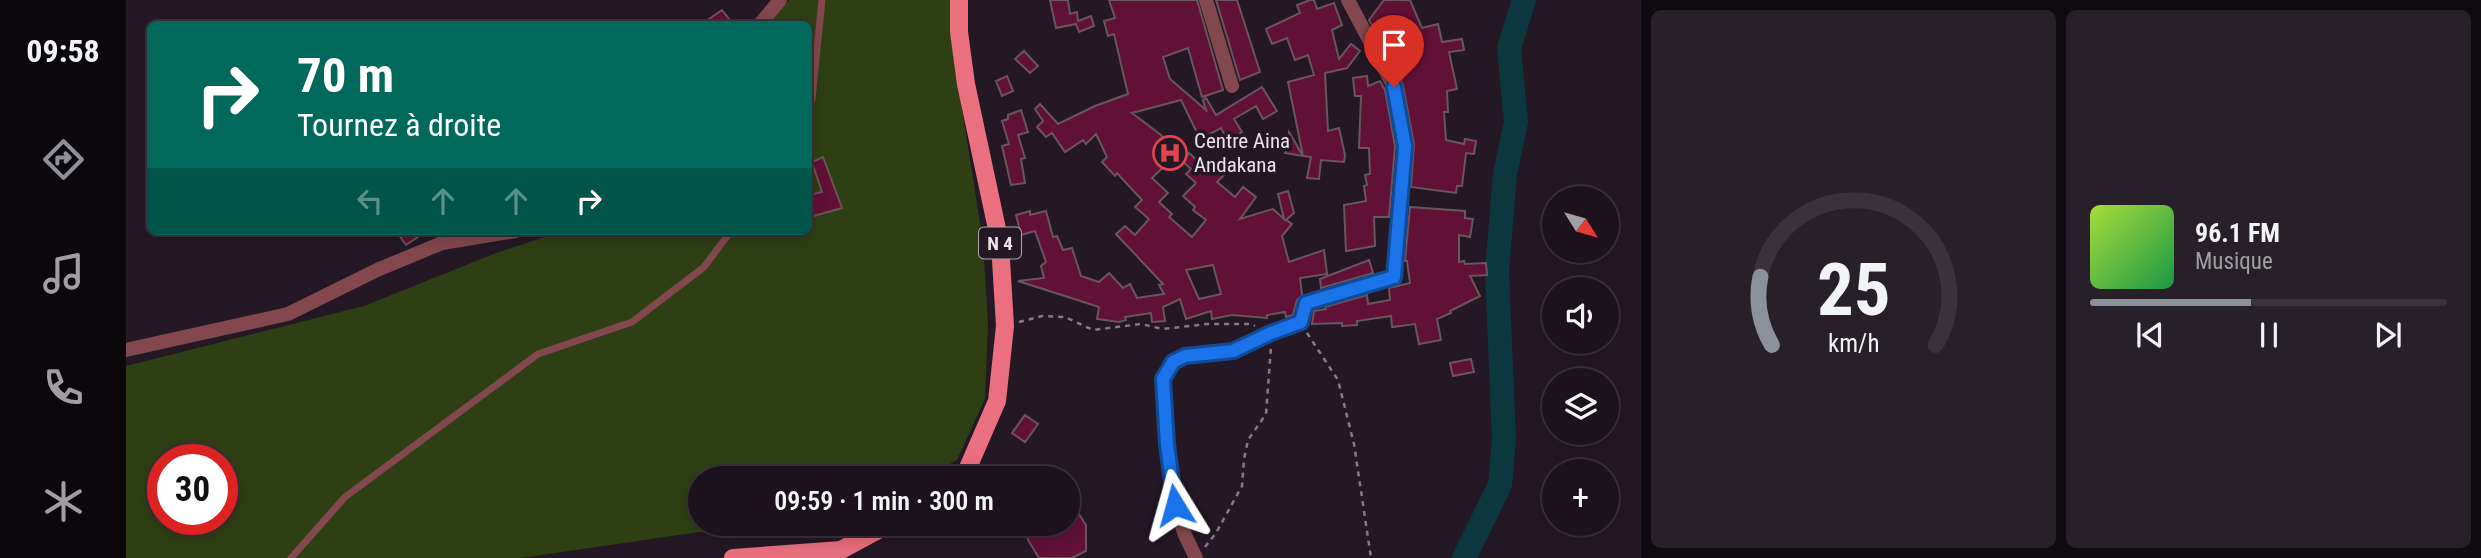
<!DOCTYPE html>
<html lang="fr">
<head>
<meta charset="utf-8">
<style>
	body { margin:0; font-family:"Roboto Condensed",sans-serif; background:#282028; color:#f1f3f6; height:100vh; display:flex; flex-direction:column; font-size:26px; white-space:nowrap }
	* { box-sizing:border-box; margin:0 }
	p { font-size:23px; color:#a09ea3 }
	.icon { flex:none; width:38px; height:38px; fill:none; stroke:currentColor; stroke-width:2; stroke-linecap:round; stroke-linejoin:round }
	.map { position:relative; flex:1; overflow:hidden }
	.drawer { display:flex; flex-direction:column; gap:10px; padding:10px; background:#0f0a0f; width:840px }
	.drawer>* { flex:none }
	.hud { position:absolute; left:21px; top:21px; width:665px; height:214px; border-radius:10px; box-shadow:0 4px 18px #0003,0 0 0 2px #39323a; background:#00695c; color:#fff; overflow:hidden }
	.needle { width:46px; rotate:127deg }
	.tools { position:absolute; left:1416px; top:186px; display:grid; gap:14px }
	.tools a { display:grid; place-items:center; width:77px; height:77px; border-radius:50%; background:#1b121b; box-shadow:0 4px 18px #0003,0 0 0 2px #39323a; font-size:35px }
	.speed { position:absolute; left:21px; top:444px; display:flex; gap:14px; font-size:35px; font-weight:700; text-align:center }
	.speed>* { display:grid; place-content:center; width:91px; height:91px; border-radius:50%; background:#1b121b; box-shadow:0 4px 18px #0003,0 0 0 2px #39323a; line-height:1 }
	.speed .limit { border:10px solid #d22; background:#fff; color:#111 }
	.pin { position:absolute; display:grid; place-items:center; width:60px; height:60px; color:#fff; margin:-72px -30px; border-radius:50% 50% 50% 0; rotate:-45deg; box-shadow:0 0 7px #0007 }
	.pin .icon { rotate:45deg }
	.me { position:absolute; width:77px; margin:-38px; rotate:352deg; stroke-linejoin:round; filter:drop-shadow(0 0 5px #0008) }
	.turn { display:flex; align-items:center; gap:24px; height:147px; padding:0 35px; font-size:32px }
	.turn .icon { width:91px; height:91px; stroke-width:2.5 }
	.turn b { display:block; font-size:49px; line-height:60px }
	.lanes { display:flex; align-items:center; height:66px; padding:0 35px; background:#0003; justify-content:center; gap:35px; direction:ltr }
	.lanes .off { opacity:.35 }
	.drawer .card { flex:1; display:flex; flex-direction:column; justify-content:center; gap:10px; min-width:0; padding:0 24px; border-radius:10px; background:#282028 }
	.drawer .dial { align-items:center; gap:0 }
	.dial svg { height:182px; overflow:visible; fill:none; stroke:#39323a; stroke-width:7; stroke-linecap:round; text-anchor:middle }
	.dial text { fill:#f1f3f6; stroke:none }
	.song { display:flex; align-items:center; gap:21px }
	.cover { width:84px; height:84px; border-radius:10px; background:linear-gradient(135deg,hsl(80 70% 55%),hsl(140 70% 35%)) }
	.played { height:7px; border-radius:4px; background:linear-gradient(90deg,#8c9099 45%,#39323a 45%) }
	.keys { display:flex; justify-content:space-around; direction:ltr }
	.drawer .tiles { flex:1; display:grid; gap:10px; grid-template-columns:repeat(2,1fr) }
	.trip { position:absolute; left:562px; top:466px; width:392px; height:70px; border-radius:35px; background:#1b121b; box-shadow:0 4px 18px #0003,0 0 0 2px #39323a; font-weight:600; line-height:70px; text-align:center }
	main { display:flex; flex:1; min-height:0 }
	.menu { display:flex; flex-direction:column; width:126px; justify-content:space-around; align-items:center; background:#0b070b; color:#a09ea3 }
	.menu .icon { width:49px; height:49px }
	.menu .active { color:#8c9099 }
	.menu b { font-size:32px; color:#f1f3f6 }
	.map>svg:first-child { display:block }
</style>
</head>
<body>
<main>
<nav class="menu">
<b>09:58</b>
<svg class="icon active" aria-label="directions" viewBox="0 0 24 24"><path d="M12 3l9 9-9 9-9-9zM9 14v-3h6M13 9l2 2-2 2"/></svg>
<svg class="icon" aria-label="music" viewBox="0 0 24 24"><path d="M9 18V5l10-2v13"/><circle cx="6" cy="18" r="3"/><circle cx="16" cy="16" r="3"/></svg>
<svg class="icon" aria-label="phone" viewBox="0 0 24 24"><path d="M5 4h4l2 5-3 2q2 4 5 5l2-3 5 2v4C11 20 4 13 5 4z"/></svg>
<svg class="icon" aria-label="climate" viewBox="0 0 24 24"><path d="M12 3v18M4 7l16 10M4 17L20 7"/></svg>
</nav>
<div class="map">
<svg width="1515" height="558" viewBox="0 0 1515 558">
	<rect width="100%" height="100%" fill="#241824"/>
	<path fill="#2f3f14" fill-rule="evenodd" d="M663 0H827L832 83 857 242 862 324 859 399 831 460 800 478H574V523H720L704 532 646 536 573 532 395 558H0V366L238 306 370 253 437 231H682V24H642ZM37 460H96V520H37Z"/>
	<g fill="none" stroke-linecap="round" stroke-linejoin="round">
		<path stroke="#0c373f" stroke-width="24" d="M1338 558 1374 485 1378 438 1371 272 1379 174 1390 122 1383 48 1398 0"/>
	</g>
	<path fill="#611036" stroke="#6a555b" stroke-width="2" fill-rule="evenodd" d="M924 0H942L944 14 951 12 952 21 965 16 968 26 953 32 950 24 930 28Z
		M983 0H1071L1097 90 1076 97 1062 48 1037 57 1044 79 1080 110 1077 100 1080 98 1090 115 1136 87 1151 111 1137 119 1130 106 1108 119 1116 132 1102 141 1095 128 1074 139 1055 100 1006 113 1035 135 1052 153 1026 178 1042 193 1033 202 1046 214 1043 217 1066 237 1080 220 1067 210 1069 207 1057 196 1070 183 1060 174 1065 169 1056 161 1063 153 1085 173 1091 166 1100 173 1091 182 1109 197 1117 187 1130 197 1114 219 1147 209 1158 219 1152 194 1162 191 1168 213 1160 220 1166 224 1156 236 1163 262 1198 250 1201 274 1174 278 1176 295 1171 300 1167 315 1160 317 1159 312 1141 315V318L1106 315 1086 319 1085 311 1060 319 1054 299 1037 307 1039 321 1026 322 1025 313 999 317 1000 320 993 322 971 319 973 307 892 281 918 278 915 266 920 262 909 231 895 235 890 215 904 211V215L920 211 927 237 931 236 937 250 946 248 955 276 973 282 983 273 997 288 1004 284 1011 298 1038 294 1033 285 1037 284 990 234 999 226 1009 235 1023 219 1009 207 1016 200 991 173 989 176 976 162 981 157 970 134 960 144 957 140 939 152 926 133 920 137 911 127 917 121 909 109 914 104 932 124 969 106 1002 94 988 34 982 36 978 21 989 18ZM1087 265 1095 294 1073 299 1060 270Z
		M1090 0H1111L1134 72 1114 80Z
		M1184 0H1188L1191 9 1208 3 1216 25 1206 30 1213 59 1225 44 1234 51 1221 68 1199 73 1202 131 1213 128 1219 155 1218 162 1195 160 1193 179 1181 178 1185 157 1177 156 1162 82 1188 75 1182 55 1169 60 1161 38 1146 44 1140 29 1174 13 1171 5Z
		M1258 0H1284L1296 28 1312 24 1316 42 1336 39 1338 50 1323 52 1331 89 1321 91 1322 112H1318L1320 140 1338 144 1339 139 1350 141 1348 154 1340 153 1336 186H1331L1330 193 1285 187 1288 144 1277 85 1262 54 1275 50 1267 28 1251 34 1243 20Z
		M596 10 607 24H576Z
		M898 51 912 66 904 73 889 59Z
		M881 76 887 91 876 96 870 81Z
		M1241 76 1242 86 1254 81 1259 90 1269 146 1263 217H1248L1249 246 1220 251 1218 205 1240 201 1238 186 1241 185 1239 175 1244 174 1243 148H1233L1235 96H1229L1227 78Z
		M895 110 902 132 892 135 899 158 895 159 899 183 885 185 876 146 883 144 876 121 882 119V115Z
		M1163 132 1177 156 1159 153Z
		M697 157 716 208 688 216 683 195 696 192 686 162Z
		M1284 207 1339 211V218L1347 219 1344 237 1333 235V262L1338 261 1339 264 1360 263 1361 275 1344 276 1354 296 1324 311 1325 313 1311 319 1315 340 1293 344 1289 324 1266 327 1265 316 1231 321V325L1216 326V323L1186 324 1188 311 1200 309 1199 307 1241 295 1242 304 1264 300 1263 288 1284 283 1281 261H1279Z
		M270 231H301L280 245Z
		M1243 260 1247 273 1195 288 1194 279Z
		M1345 359 1348 372 1327 376 1324 363Z
		M899 415 912 424 899 442 886 433Z
		M942 497 960 525V551L946 558H913L902 540V523H942Z"/>
	<g fill="none" stroke-linecap="round" stroke-linejoin="round">
		<path stroke="#857a85" stroke-width="2.5" stroke-dasharray="5 5" stroke-linecap="butt" d="M893 322 916 316 939 317 967 330 1015 324 1037 329 1081 324H1125L1129 326
			M1181 333 1212 380 1228 444 1245 558
			M1079 547 1090 533 1116 486 1118 459 1122 440 1140 414 1145 347"/>
		<path stroke="#83484e" stroke-width="7" d="M682 105 686 99 696 0
			M165 558 219 497 412 354 506 322 578 267 605 231"/>
		<path stroke="#83484e" stroke-width="14" d="M1080 0 1106 86
			M634 24 654 0
			M0 350 162 314 251 270 316 243 390 231
			M1070 558 1059 535 1049 505 1041 444 1037 379 1047 362 1060 356 1107 351 1145 333 1175 322 1180 303 1268 277 1279 146 1268 87 1222 0"/>
		<path stroke="#ea707f" stroke-width="18" d="M829 478 841 470 871 401 879 326 874 243 840 84 833 32V0
			M607 558 715 550 765 523"/>
	</g>
	<g fill="none" stroke-linecap="round" stroke-linejoin="round">
		<g stroke="#114b97" stroke-width="18">
			<path id="route" d="M1049 505 1041 444 1037 379 1047 362 1059 356 1107 351 1145 333 1175 322 1180 303 1268 277 1279 146 1268 87"/>
		</g>
		<use href="#route" stroke="#1a73e8" stroke-width="12"/>
	</g>
	<defs>
		<g id="hospital-ring" transform="scale(1.75)"><circle r="9.5" fill="#241824" stroke="#e0444e" stroke-width="1.5"/><path d="M-5-5h3v3.5h4V-5h3V5h-3V1.5h-4V5h-3Z" fill="#e0444e"/></g>
	</defs>
	<g fill-rule="evenodd">
		<use href="#hospital-ring" x="1044" y="153"/>
	</g>
	<g text-anchor="middle" dominant-baseline="central" stroke-width="7" stroke-linejoin="round" paint-order="stroke">
		<rect fill="#241824" stroke="#afa5af" stroke-width="2" x="853" y="227.5" width="42" height="31" rx="5"/>
		<g font-size="19" font-weight="bold" fill="#ebe2eb">
			<text x="874" y="243">N 4</text>
		</g>
		<g font-size="21" fill="#ebe2eb" stroke="#241824" text-anchor="start">
			<text x="1068" y="141">Centre Aina<tspan x="1068" dy="24">Andakana</tspan></text>
		</g>
	</g>
</svg>
<div class="tools">
<a><svg class="needle" viewBox="-14 -14 28 28"><path d="M0-13l5 13h-10z" fill="#e53935"/><path d="M0 13l5-13h-10z" fill="#a09ea3"/></svg></a>
<a><svg class="icon" aria-label="sound" viewBox="0 0 24 24"><path d="M4 9h4l5-4v14l-5-4H4zM17 9q2 3 0 6"/></svg></a>
<a><svg class="icon" aria-label="layers" viewBox="0 0 24 24"><path d="M12 4l9 5-9 5-9-5zM3 14l9 5 9-5"/></svg></a>
<a>+</a>
</div>
<div class="speed"><div class="limit">30</div></div>
<div class="pin" style="left:1268px;top:87px;background:#d93025"><svg class="icon" aria-label="arrive" viewBox="0 0 24 24"><path d="M6 21V4h12l-3 4 3 4H6"/></svg></div>
<svg class="me" style="left:1049px;top:505px" viewBox="-20 -20 40 40"><path d="M0-17L14 15 0 8-14 15z" fill="#1a73e8" stroke="#fff" stroke-width="4"/></svg>
<div class="trip">09:59 · 1 min · 300 m</div>
<div class="hud">
<div class="turn"><svg class="icon" aria-label="right" viewBox="0 0 24 24"><path d="M7 20v-9h11M14 6l5 5-5 5"/></svg><div><b>70 m</b>Tournez à droite</div></div>
<div class="lanes"><svg class="icon off" aria-label="left" viewBox="0 0 24 24"><path d="M17 20v-9H6M10 6l-5 5 5 5"/></svg><svg class="icon off" aria-label="ahead" viewBox="0 0 24 24"><path d="M12 20V5M6 11l6-6 6 6"/></svg><svg class="icon off" aria-label="ahead" viewBox="0 0 24 24"><path d="M12 20V5M6 11l6-6 6 6"/></svg><svg class="icon" aria-label="right" viewBox="0 0 24 24"><path d="M7 20v-9h11M14 6l5 5-5 5"/></svg></div>
</div>
</div>
<section class="drawer">
<div class="tiles">
<div class="card dial"><svg viewBox="0 0 100 80">
<path d="M14 69A42 42 0 1 1 86 69"/>
<path d="M14 69A42 42 0 0 1 9 39" stroke="#8c9099"/>
<text x="50" y="56" font-size="32" font-weight="700">25</text>
<text x="50" y="72" font-size="11">km/h</text>
</svg></div>
<div class="card">
<div class="song"><i class="cover"></i><div><b>96.1 FM</b><p>Musique</p></div></div>
<div class="played"></div>
<div class="keys"><svg class="icon" aria-label="previous" viewBox="0 0 24 24"><path d="M18 5L8 12l10 7zM5 5v14"/></svg><svg class="icon" aria-label="pause" viewBox="0 0 24 24"><path d="M8 5v14M16 5v14"/></svg><svg class="icon" aria-label="next" viewBox="0 0 24 24"><path d="M6 5l10 7-10 7zM19 5v14"/></svg></div>
</div>
</div>
</section>
</main>
</body>
</html>
